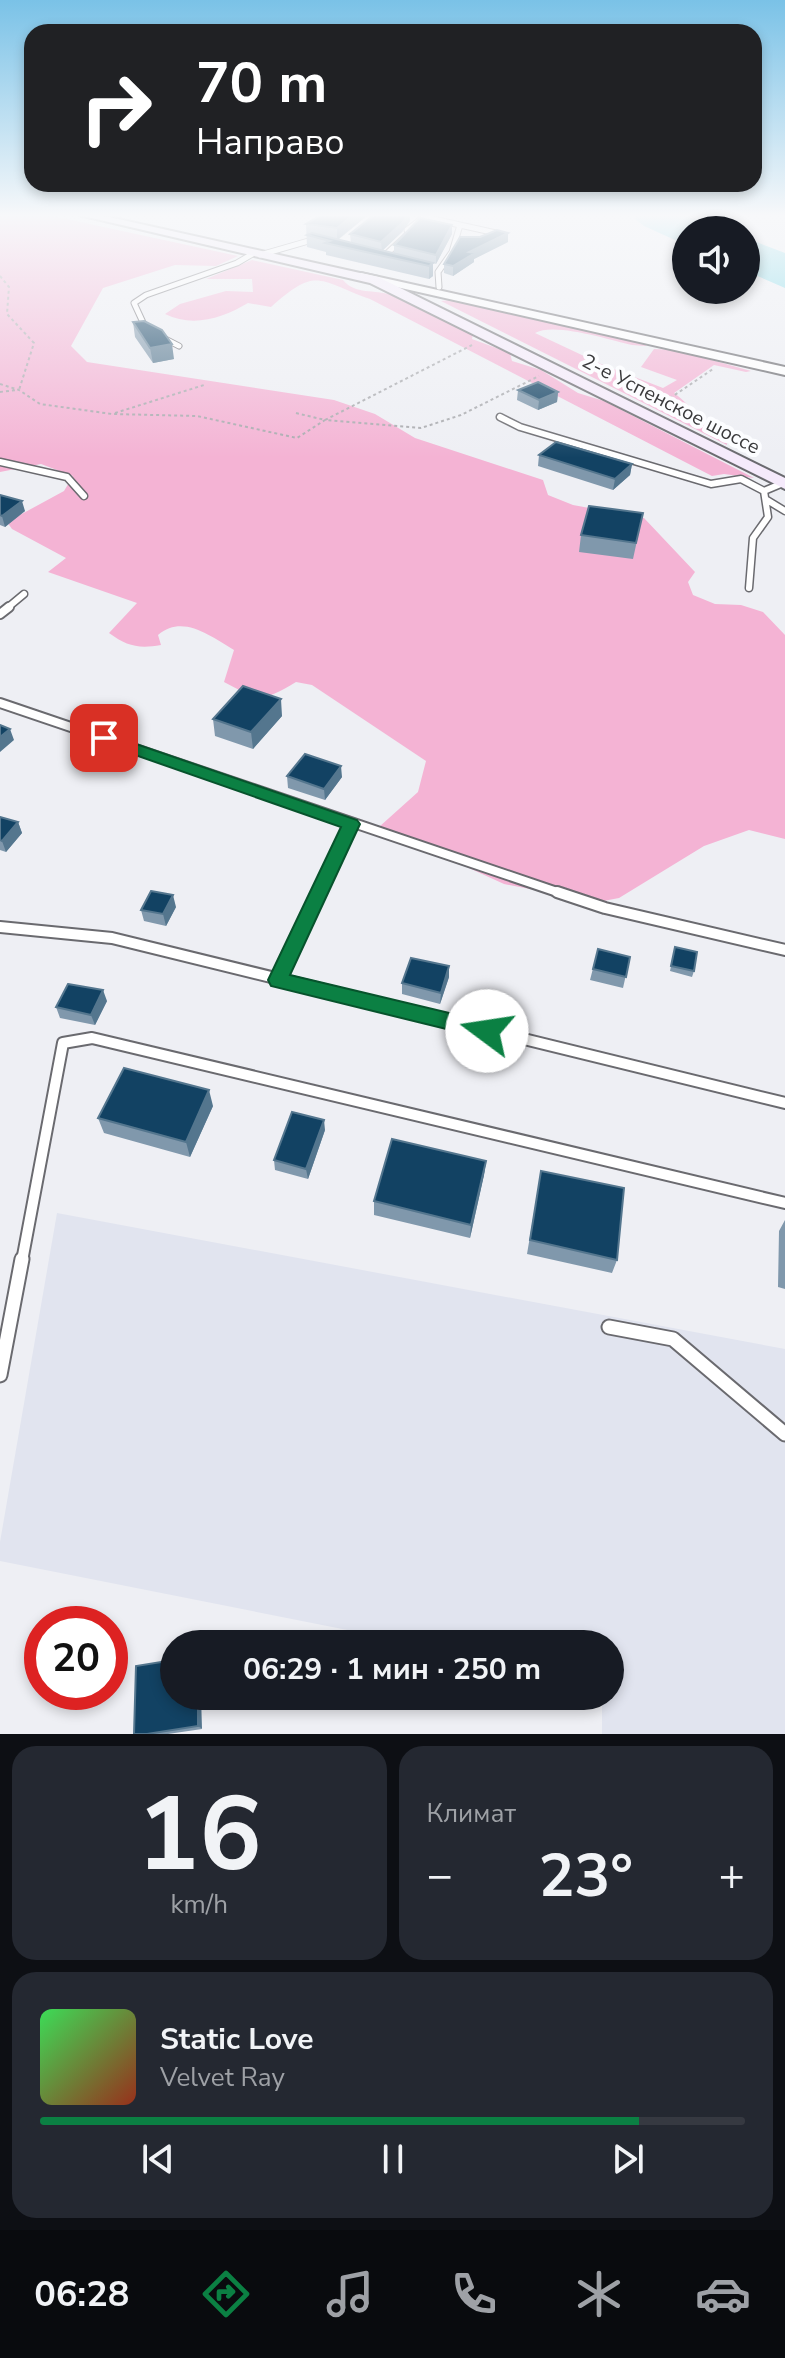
<!DOCTYPE html>
<html lang="ru">
<head>
<meta charset="utf-8">
<style>
	body { margin:0; font-family:"Nunito Sans",sans-serif; background:#242831; color:#f1f3f6; height:100vh; display:flex; flex-direction:column; font-size:30px; white-space:nowrap }
	* { box-sizing:border-box; margin:0 }
	p { font-size:26px; color:#9ea1a6 }
	.icon { flex:none; width:44px; height:44px; fill:none; stroke:currentColor; stroke-width:2; stroke-linecap:round; stroke-linejoin:round }
	.map { position:relative; height:1734px; overflow:hidden }
	.drawer { display:flex; flex-direction:column; gap:12px; padding:12px; background:#0d0f14; flex:1 }
	.drawer>* { flex:none }
	.hud { position:absolute; left:24px; top:24px; width:738px; height:168px; border-radius:24px; box-shadow:0 4px 12px #0003; background:#202124; color:#fff; overflow:hidden }
	.controls { position:absolute; left:672px; top:216px; display:grid; gap:16px }
	.controls a { display:grid; place-items:center; width:88px; height:88px; border-radius:50%; background:#171b24; box-shadow:0 4px 12px #0003; font-size:40px }
	.speed { position:absolute; left:24px; top:1606px; display:flex; gap:16px; font-size:40px; font-weight:700; text-align:center }
	.speed>* { display:grid; place-content:center; width:104px; height:104px; border-radius:50%; background:#171b24; box-shadow:0 4px 12px #0003; line-height:1 }
	.speed .limit { border:12px solid #d22; background:#fff; color:#111 }
	.pin { position:absolute; display:grid; place-items:center; width:68px; height:68px; color:#fff; margin:-34px; border-radius:16px; box-shadow:0 4px 12px #0006 }
	.me { position:absolute; width:88px; margin:-44px; rotate:284deg; stroke-linejoin:round; filter:drop-shadow(0 0 6px #0008) }
	.turn { display:flex; align-items:center; gap:28px; height:168px; padding:0 40px; font-size:36px }
	.turn .icon { width:104px; height:104px; stroke-width:2.5 }
	.turn b { display:block; font-size:56px; line-height:68px }
	.big { font-size:60px; font-weight:700; line-height:1.1 }
	.drawer .widget { flex:1; display:flex; flex-direction:column; justify-content:center; gap:12px; min-width:0; padding:0 28px; border-radius:24px; background:#242831 }
	.drawer .dial { align-items:center; gap:0 }
	.dial b { font-size:104px; line-height:1 }
	.song { display:flex; align-items:center; gap:24px }
	.cover { width:96px; height:96px; border-radius:12px; background:linear-gradient(135deg,hsl(130 70% 55%),hsl(10 70% 35%)) }
	.played { height:8px; border-radius:4px; background:linear-gradient(90deg,#0b8043 85%,#363941 85%) }
	.keys { display:flex; justify-content:space-around; direction:ltr }
	.heat { display:flex; justify-content:space-between; align-items:center; font-size:44px; direction:ltr }
	.drawer .tiles { flex:1; display:grid; gap:12px; grid-template-columns:1fr 1fr }
	.widget:last-child { grid-column:span 2 }
	.trip { position:absolute; left:160px; top:1630px; width:464px; height:80px; border-radius:40px; background:#171b24; box-shadow:0 4px 12px #0003; font-weight:700; line-height:80px; text-align:center }
	.tabs { display:flex; height:128px; justify-content:space-around; align-items:center; background:#090b0e; color:#9ea1a6 }
	.tabs .icon { width:56px; height:56px }
	.tabs .on { color:#0b8043 }
	.tabs b { font-size:36px; color:#f1f3f6 }
	.map>svg:first-child { display:block }
</style>
</head>
<body>
<div class="map">
<svg width="785" height="1734" viewBox="0 0 785 1734">
	<rect width="100%" height="100%" fill="#eeeff4"/>
	<path fill="#e1e4ef" d="M57 1213 785 1349V1734H602V1696H610V1644H418L0 1561V1542Z"/>
	<path fill="#f4b3d4" d="M0 215H48L238 256 216 266 175 265 103 288 71 346 87 362 334 400 375 414 415 438 543 480 548 495 573 505 644 518 695 572 688 582 693 595 715 604 741 605 763 612 785 635V839L749 830 704 846 619 898 598 902 504 884 379 827 418 792 426 761 312 685 296 682C262 703 258 700 224 682L234 650C210 636 183 614 158 635L161 645C138 649 127 646 109 633L137 603 48 572 66 558 12 529 7 522 64 491 73 476 41 464 0 472Z
		M252 260 343 280C355 295 375 289 391 295 419 305 446 321 473 334L472 339 510 353 512 361 541 370 578 393 604 401 754 478 724 474 712 476 370 299C317 280 317 266 271 307L248 303C223 318 193 328 165 314L180 304 226 291 253 292 252 279H206Z
		M450 300 487 305 650 343 645 346 632 345C610 340 554 322 535 333L601 364 663 388 677 380 641 367 654 349 676 350 751 371 746 372 714 365 674 393C694 408 702 423 725 435L727 445 441 301Z"/>
	<path fill="#75d7e6" d="M637 215H683L723 230H686V245L644 226 635 219Z
		M746 238 785 253V288L746 271Z"/>
	<g fill="none" stroke-linecap="round" stroke-linejoin="round">
		<g stroke="#6a6a6f" stroke-width="7">
			<path id="service-far4" d="M260 255 312 240 319 241
				M383 257 408 234 407 230 424 217 460 225
				M439 287 438 272 452 252 460 225 496 233 490 236
				M179 346 146 329 134 303 146 295 237 263 254 253"/>
		</g>
		<g stroke="#6a6a6f" stroke-width="9">
			<path id="service-far3" d="M500 417 520 427 711 484 741 479 764 491 783 483
				M0 462 67 477 84 496
				M767 500 785 511
				M749 588 753 538 768 517 764 491
				M6 609 24 594"/>
		</g>
		<g stroke="#6a6a6f" stroke-width="12">
			<path id="service-far2" d="M0 614 9 607
				M0 703 563 894
				M318 894 351 824"/>
		</g>
		<g stroke="#6a6a6f" stroke-width="14">
			<path id="service-far1" d="M557 892 605 908 785 950
				M0 927 112 938 785 1103
				M278 980 319 892
				M22 1261 63 1043 92 1038 785 1203"/>
		</g>
		<g stroke="#6a6a6f" stroke-width="17">
			<path id="service" d="M609 1327 673 1339 785 1434
				M0 1375 22 1259"/>
		</g>
		<g stroke="#6a6a6f" stroke-width="4">
			<path id="tertiary" d="M361 273 785 367V375L357 278V274Z"/>
		</g>
		<g stroke="#6a6a6f" stroke-width="4">
			<path id="secondary" d="M79 215H100L378 277 785 478V489L370 283Z"/>
		</g>
		<path stroke="#a9aaae" stroke-width="2" stroke-dasharray="3 3" stroke-linecap="butt" d="M0 276 9 287 7 314 34 343 19 390
			M0 384 19 390 40 404 112 414 197 416 297 438 325 420 421 428 461 415 539 376
			M0 392 16 390
			M660 405 713 369
			M115 413 204 385
			M296 413 325 420 472 345"/>
		<use href="#service-far4" stroke="#fff" stroke-width="5"/>
		<use href="#service-far3" stroke="#fff" stroke-width="6"/>
		<use href="#service-far2" stroke="#fff" stroke-width="8"/>
		<use href="#service-far1" stroke="#fff" stroke-width="10"/>
		<use href="#service" stroke="#fff" stroke-width="13"/>
		<use href="#tertiary" fill="#fff" fill-rule="evenodd"/>
		<use href="#secondary" fill="#f5eafb" fill-rule="evenodd"/>
	</g>
	<path fill="#8098ac" d="M368 215 338 240 351 243 350 234 410 221 402 232 382 251 394 254V245L452 234 436 264 405 257 433 263V276L429 279 326 255V252L307 247 306 224Z
		M508 242 474 259V262L453 276 444 273V264Z
		M133 322 174 359 153 363 135 337Z
		M518 390 558 392 557 402 538 410 517 400Z
		M539 455 632 464 630 475 613 490 538 466Z
		M0 495 25 511 5 527 0 525Z
		M643 513 633 559 579 552 581 535Z
		M282 716 253 749 215 736 213 719Z
		M287 776 342 777 325 800 288 788Z
		M0 817 18 822 22 833 6 852 0 850Z
		M176 907 166 926 144 921 141 910Z
		M675 947 694 971 692 977 670 971Z
		M598 949 630 957 623 988 590 980Z
		M449 966V977L440 1004 402 994V983Z
		M107 1001 95 1025 60 1018 56 1007Z
		M213 1106 190 1157 104 1133 98 1118Z
		M325 1130 308 1179 275 1170 274 1160Z
		M486 1161 484 1175 470 1238 374 1215V1201Z
		M541 1171 617 1260 612 1273 527 1254Z
		M785 1220V1289L778 1287 779 1231Z
		M136 1666 202 1729 168 1734H134Z"/>
	<path fill="#54768e" d="M353 215H368L337 240V228Z
		M408 215H410V221L402 232 382 251 381 242Z
		M452 225V234L436 264V255Z
		M508 233V242L474 259V262L453 276V266L469 252Z
		M433 263V276L429 279V266Z
		M172 344 174 359 153 363 150 348Z
		M558 392 557 402 538 410 539 400Z
		M632 464 630 475 613 490 615 479Z
		M22 501 25 511 5 527 2 516Z
		M281 699 282 716 253 749 251 732Z
		M10 729 14 740 0 752V737Z
		M341 766 342 777 325 800 324 789Z
		M18 822 22 833 6 852 2 841Z
		M173 895 176 907 166 926 163 914Z
		M449 966V977L440 1004 441 993Z
		M103 990 107 1001 95 1025 91 1015Z
		M209 1090 213 1106 190 1157 186 1142Z
		M324 1120 325 1130 308 1179 306 1169Z
		M486 1161 484 1175 470 1238 471 1225Z
		M198 1696H201L202 1729 198 1726Z"/>
	<path fill="#124263" stroke="#54768e" stroke-width="2" d="M321 215H353L337 228 306 224Z
		M374 215H408L402 223 381 242 350 234Z
		M420 218 452 225 436 255 394 245Z
		M497 230 508 233 469 252 475 253 453 266 444 264 460 237H480Z
		M312 233 433 263 429 266 325 243 330 241 307 235Z
		M144 321 162 330 172 344 150 348 133 322Z
		M538 382 558 392 539 400 518 390Z
		M556 442 632 464 615 479 539 455Z
		M0 495 22 501 2 516 0 515Z
		M589 506 643 513 636 543 581 535Z
		M243 686 281 699 251 732 213 719Z
		M0 725 10 729 0 737Z
		M305 754 341 766 324 789 287 776Z
		M0 817 18 822 2 841 0 840Z
		M151 891 173 895 163 914 141 910Z
		M675 947 697 952 694 971 671 966Z
		M598 949 630 957 626 977 593 969Z
		M411 958 449 966 441 993 402 983Z
		M68 984 103 990 91 1015 56 1007Z
		M124 1068 209 1090 186 1142 98 1118Z
		M292 1112 324 1120 306 1169 274 1160Z
		M392 1139 486 1161 471 1225 374 1201Z
		M541 1171 624 1188 617 1260 530 1240Z
		M174 1660V1696H198V1726L147 1734H134L136 1666Z"/>
	<linearGradient id="sky" x2="0" y2="1"><stop stop-color="#7ac2e7"/><stop offset="0.47" stop-color="#f7f8fa"/><stop offset="1" stop-color="#f7f8fa" stop-opacity="0"/></linearGradient>
	<rect width="785" height="458" fill="url(#sky)"/>
	<path fill="#0b8043" stroke="#07532c" stroke-width="2" d="M104 733 357 820 360 824 290 975 487 1022 494 1024 497 1031 494 1037 487 1039 271 986 268 980 341 827 98 742 95 738Z"/>
	<g text-anchor="middle" dominant-baseline="central" stroke-width="8" stroke-linejoin="round" paint-order="stroke">
		<g font-size="20" fill="#3a3a3c" stroke="#fcfdff">
			<text transform="translate(671 404) rotate(27)">2-е Успенское шоссе</text>
		</g>
	</g>
</svg>
<div class="controls">
<a><svg class="icon" aria-label="sound" viewBox="0 0 24 24"><path d="M4 9h4l5-4v14l-5-4H4zM17 9q2 3 0 6"/></svg></a>
</div>
<div class="speed"><div class="limit">20</div></div>
<div class="pin" style="left:104px;top:738px;background:#d93025"><svg class="icon" aria-label="arrive" viewBox="0 0 24 24"><path d="M6 21V4h12l-3 4 3 4H6"/></svg></div>
<svg class="me" style="left:487px;top:1031px" viewBox="-20 -20 40 40"><circle r="19" fill="#fff"/><path d="M0-13L10 11 0 6-10 11z" fill="#0b8043"/></svg>
<div class="trip">06:29 · 1 мин · 250 m</div>
<div class="hud">
<div class="turn"><svg class="icon" aria-label="right" viewBox="0 0 24 24"><path d="M7 20v-9h11M14 6l5 5-5 5"/></svg><div><b>70 m</b>Направо</div></div>
</div>
</div>
<section class="drawer">
<div class="tiles">
<div class="widget dial"><b>16</b><p>km/h</p></div>
<div class="widget"><p>Климат</p>
<div class="heat"><a>−</a><b class="big">23°</b><a>+</a></div>
</div>
<div class="widget">
<div class="song"><i class="cover"></i><div><b>Static Love</b><p>Velvet Ray</p></div></div>
<div class="played"></div>
<div class="keys"><svg class="icon" aria-label="previous" viewBox="0 0 24 24"><path d="M18 5L8 12l10 7zM5 5v14"/></svg><svg class="icon" aria-label="pause" viewBox="0 0 24 24"><path d="M8 5v14M16 5v14"/></svg><svg class="icon" aria-label="next" viewBox="0 0 24 24"><path d="M6 5l10 7-10 7zM19 5v14"/></svg></div>
</div>
</div>
</section>
<nav class="tabs">
<b>06:28</b>
<svg class="icon on" aria-label="directions" viewBox="0 0 24 24"><path d="M12 3l9 9-9 9-9-9zM9 14v-3h6M13 9l2 2-2 2"/></svg>
<svg class="icon" aria-label="music" viewBox="0 0 24 24"><path d="M9 18V5l10-2v13"/><circle cx="6" cy="18" r="3"/><circle cx="16" cy="16" r="3"/></svg>
<svg class="icon" aria-label="phone" viewBox="0 0 24 24"><path d="M5 4h4l2 5-3 2q2 4 5 5l2-3 5 2v4C11 20 4 13 5 4z"/></svg>
<svg class="icon" aria-label="climate" viewBox="0 0 24 24"><path d="M12 3v18M4 7l16 10M4 17L20 7"/></svg>
<svg class="icon" aria-label="car" viewBox="0 0 24 24"><path d="M5 17H2v-5l4-1 3-4h7l3 4 3 1v5h-3M9 17h6M6 11h13"/><circle cx="7" cy="17" r="2"/><circle cx="17" cy="17" r="2"/></svg>
</nav>
</body>
</html>
